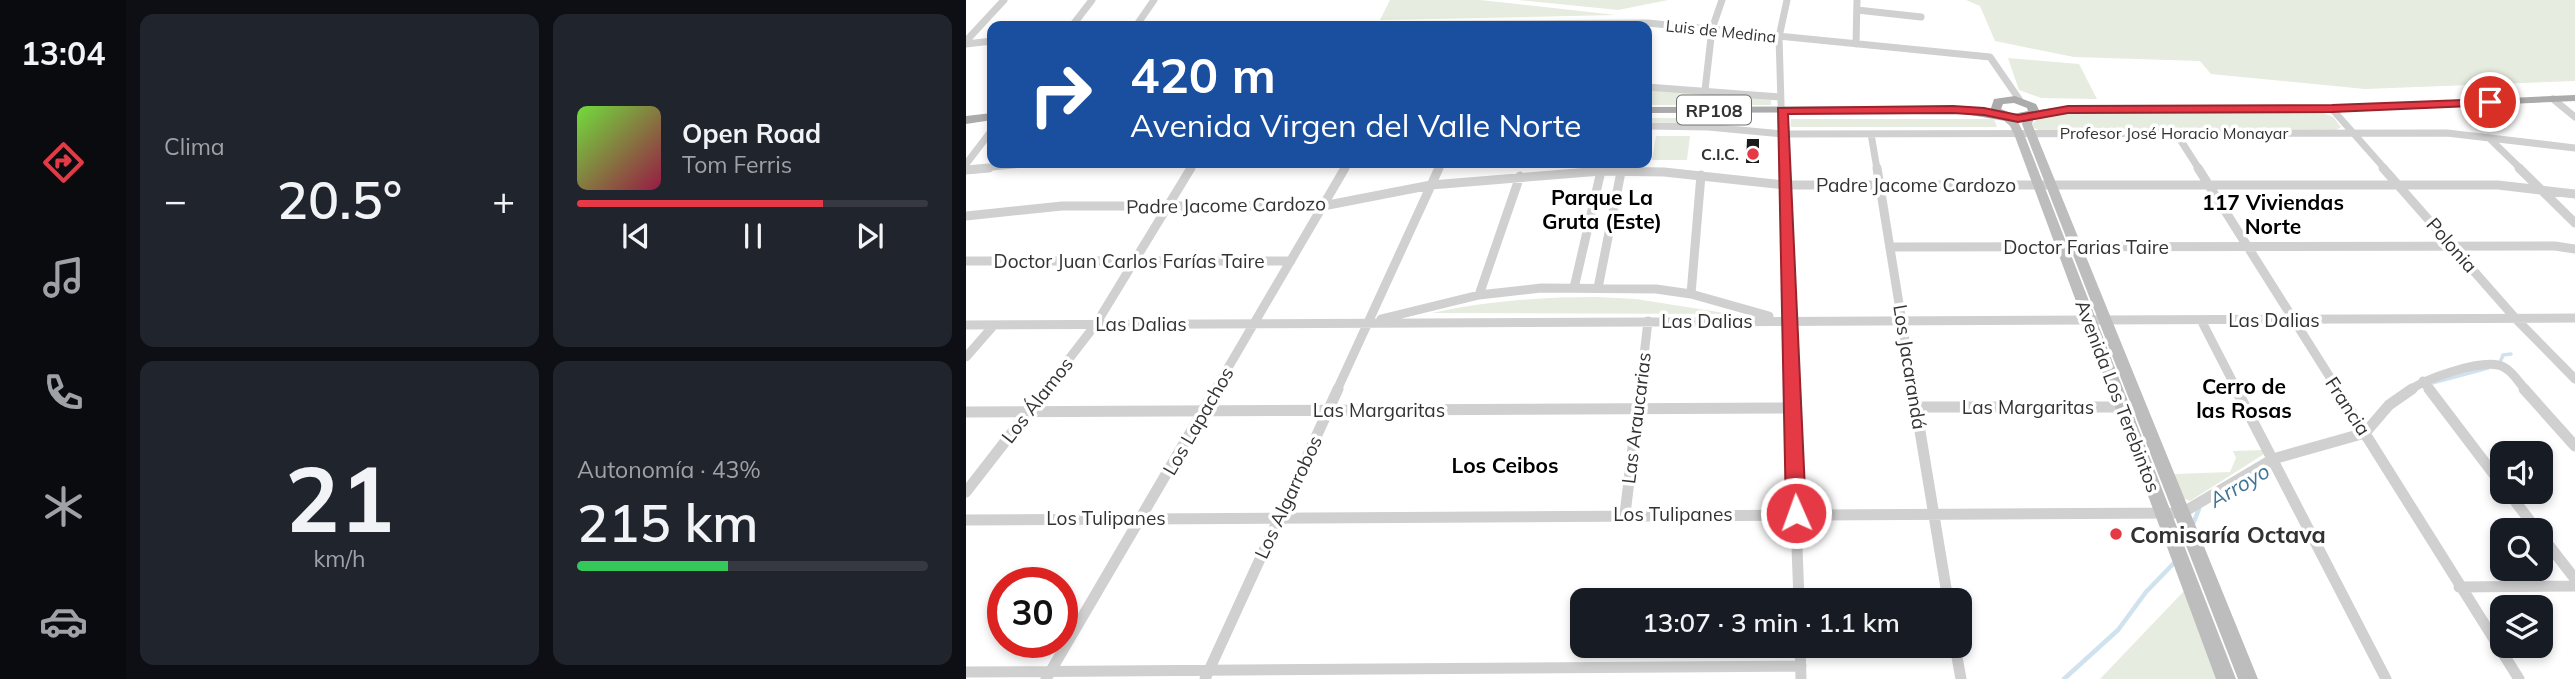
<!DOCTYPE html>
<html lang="es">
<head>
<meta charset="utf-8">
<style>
	body { margin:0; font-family:Mulish,sans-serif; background:#20242c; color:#f1f3f6; height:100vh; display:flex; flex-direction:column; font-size:26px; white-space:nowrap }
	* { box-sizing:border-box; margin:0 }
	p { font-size:23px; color:#9ea1a6 }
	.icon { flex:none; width:38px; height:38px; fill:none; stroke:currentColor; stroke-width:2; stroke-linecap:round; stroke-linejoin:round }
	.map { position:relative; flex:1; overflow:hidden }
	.sheet { display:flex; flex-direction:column; gap:14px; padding:14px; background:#0d0f14; width:840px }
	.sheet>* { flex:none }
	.banner { position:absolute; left:21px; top:21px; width:665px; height:147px; border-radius:14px; box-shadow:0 4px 10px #0003; background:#1a4fa0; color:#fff; overflow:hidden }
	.fabs { position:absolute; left:1524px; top:441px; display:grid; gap:14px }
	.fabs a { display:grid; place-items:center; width:63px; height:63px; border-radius:14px; background:#171b24; box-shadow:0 4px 10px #0003; font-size:35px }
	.speed { position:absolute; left:21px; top:567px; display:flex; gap:14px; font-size:35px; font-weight:700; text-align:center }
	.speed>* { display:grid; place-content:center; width:91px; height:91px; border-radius:50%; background:#171b24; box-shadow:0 4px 10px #0003; line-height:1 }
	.speed .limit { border:10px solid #d22; background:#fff; color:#111 }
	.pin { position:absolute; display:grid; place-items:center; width:60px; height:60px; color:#fff; margin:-30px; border:4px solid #fff; border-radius:50%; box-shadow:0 2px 7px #0007 }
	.me { position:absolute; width:77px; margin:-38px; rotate:358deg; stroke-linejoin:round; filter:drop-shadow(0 0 5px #0008) }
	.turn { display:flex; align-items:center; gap:24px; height:147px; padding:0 28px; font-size:32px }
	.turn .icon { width:91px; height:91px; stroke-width:2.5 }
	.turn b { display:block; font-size:49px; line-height:60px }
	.big { font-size:52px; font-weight:600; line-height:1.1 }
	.sheet .card { flex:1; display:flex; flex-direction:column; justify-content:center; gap:10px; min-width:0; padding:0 24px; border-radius:14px; background:#20242c }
	.sheet .dial { align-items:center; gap:0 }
	.dial b { font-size:91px; line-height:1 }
	.song { display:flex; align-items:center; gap:21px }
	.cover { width:84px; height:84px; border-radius:10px; background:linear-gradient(135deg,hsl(100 70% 55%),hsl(340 70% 35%)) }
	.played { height:7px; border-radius:4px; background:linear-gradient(90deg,#e63946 70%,#363941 70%) }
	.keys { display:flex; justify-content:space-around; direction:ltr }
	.heat { display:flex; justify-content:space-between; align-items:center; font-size:38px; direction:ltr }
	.charge { height:10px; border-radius:5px; background:linear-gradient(90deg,#34c759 43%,#363941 0) }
	.sheet .tiles { flex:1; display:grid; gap:14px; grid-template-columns:repeat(2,1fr) }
	.trip { position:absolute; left:604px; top:588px; width:402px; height:70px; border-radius:14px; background:#171b24; box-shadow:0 4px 10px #0003; font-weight:600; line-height:70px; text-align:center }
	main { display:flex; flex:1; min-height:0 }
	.tab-bar { display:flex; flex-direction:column; width:126px; justify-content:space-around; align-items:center; background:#090b0e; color:#9ea1a6 }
	.tab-bar .icon { width:49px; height:49px }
	.tab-bar .active { color:#e63946 }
	.tab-bar b { font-size:32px; color:#f1f3f6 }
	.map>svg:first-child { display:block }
</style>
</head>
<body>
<main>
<nav class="tab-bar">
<b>13:04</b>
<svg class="icon active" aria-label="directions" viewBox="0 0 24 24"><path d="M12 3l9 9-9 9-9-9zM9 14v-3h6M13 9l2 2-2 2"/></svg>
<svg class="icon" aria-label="music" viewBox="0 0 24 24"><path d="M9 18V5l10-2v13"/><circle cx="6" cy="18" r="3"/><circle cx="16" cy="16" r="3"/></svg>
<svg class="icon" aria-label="phone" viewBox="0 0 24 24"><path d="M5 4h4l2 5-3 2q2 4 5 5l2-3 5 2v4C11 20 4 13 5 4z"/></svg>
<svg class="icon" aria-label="climate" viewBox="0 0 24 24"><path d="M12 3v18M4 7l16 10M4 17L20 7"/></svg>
<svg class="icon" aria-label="car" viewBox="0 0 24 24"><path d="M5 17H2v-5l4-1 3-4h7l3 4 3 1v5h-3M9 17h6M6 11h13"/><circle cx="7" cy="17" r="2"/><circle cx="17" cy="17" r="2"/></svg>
</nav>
<section class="sheet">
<div class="tiles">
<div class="card"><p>Clima</p>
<div class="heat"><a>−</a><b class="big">20.5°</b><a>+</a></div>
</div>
<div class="card">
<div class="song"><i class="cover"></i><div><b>Open Road</b><p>Tom Ferris</p></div></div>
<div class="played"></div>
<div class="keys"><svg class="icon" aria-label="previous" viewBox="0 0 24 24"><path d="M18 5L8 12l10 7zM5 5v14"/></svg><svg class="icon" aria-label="pause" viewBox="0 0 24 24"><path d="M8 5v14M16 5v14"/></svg><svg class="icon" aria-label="next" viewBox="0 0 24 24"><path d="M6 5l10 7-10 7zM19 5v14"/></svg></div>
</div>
<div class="card dial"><b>21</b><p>km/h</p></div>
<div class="card"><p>Autonomía · 43%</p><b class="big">215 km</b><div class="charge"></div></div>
</div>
</section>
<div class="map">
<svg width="1609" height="679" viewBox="0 0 1609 679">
	<rect width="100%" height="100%" fill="#fff"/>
	<path fill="#e6ecdf" d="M424 0H514L650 15 414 20Z
		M552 0H702L652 10Z
		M1000 0H1609V81L1399 89 1245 74 1234 61 1108 57 1029 41 1014 6Z
		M1042 58 1113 64 1131 99 1075 98 1053 90Z
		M681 90 805 99V105H681Z
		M1091 113H1357L1367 117 1375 127 1370 130 1075 131 1068 128 1066 124 1076 115Z
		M681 118H783L784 125 681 122Z
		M825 119H1028L1031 127H825Z
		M690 136H724L721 160H686Z
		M631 297 670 299 765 314 466 313C521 301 574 297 631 297Z
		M1297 450 1298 454 1224 501 1217 498 1208 474 1264 472 1270 458 1267 451Z
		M1218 591 1251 679H1134Z"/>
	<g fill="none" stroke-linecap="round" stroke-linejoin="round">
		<path stroke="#cfe2ee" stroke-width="3.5" d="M1533 365 1537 355 1545 354
			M1466 383 1522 368"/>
		<path stroke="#cfe2ee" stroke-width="4.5" d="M1227 524 1233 509
			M1098 679 1152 630 1180 592 1208 563"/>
	</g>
	<path fill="#1a1a1a" d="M781 139H793V163H780Z"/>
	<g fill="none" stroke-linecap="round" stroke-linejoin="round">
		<path stroke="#d0d0d0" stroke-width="7" d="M891 10 955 17
			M106 26 126 0
			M170 26 188 0
			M192 26 682 23 1024 57 1053 99
			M0 41 38 0
			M0 44 26 41
			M890 44 891 0
			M681 87 814 97
			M739 90 746 29 756 0
			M1587 99 1609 117
			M1366 109 1419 169
			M681 126 742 127 817 134 1481 133 1609 148
			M1210 133 1233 169
			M905 134 911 169
			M1523 138 1555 169
			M0 164 26 130
			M6 169 68 163
			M224 169 228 163
			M378 169 382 163
			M472 169 475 163
			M817 169 813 37 821 0"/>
		<path stroke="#d0d0d0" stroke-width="9" d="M817 168 825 390
			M911 168 947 390
			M1232 168 1372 390
			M1417 168 1550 319 1609 379
			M1553 168 1609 223
			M0 170 23 168
			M0 216 96 206H357L465 185 635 171 698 172 819 185H1532L1609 194
			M924 247 1589 246 1609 249
			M0 261H325
			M608 288 635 171
			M632 288 655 172
			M725 294 735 175
			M513 295 554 176
			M415 319 513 295 575 288 690 289 725 294 803 316
			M1235 320 1271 390
			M0 325 1609 318
			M0 357 28 325
			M1457 381 1464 390
			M79 390 130 324 225 168
			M249 390 379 168
			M371 390 473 168
			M674 390 682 321
			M1444 390C1461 378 1511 361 1532 365 1544 367 1552 382 1560 390"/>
		<path stroke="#d0d0d0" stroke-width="11" d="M825 389 833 600
			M947 389 982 600
			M1270 389 1420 679
			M1371 389 1553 679
			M1463 389 1536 485
			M1558 389 1609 446
			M950 407H1160
			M0 412 826 408
			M0 492 80 389
			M1542 492 1571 530
			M659 514 674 389
			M0 520 1216 513 1307 459 1399 433 1423 405 1446 389
			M1575 535 1609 579
			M1493 587 1609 586
			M834 646 835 679
			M989 646 995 679
			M0 672 835 666
			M80 679 250 389
			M239 679 372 389"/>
		<path fill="#bdbdbd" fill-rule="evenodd" d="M1039 114 1052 122 1058 134 1270 679H1250L1048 134 1044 126 1034 117Z
			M1063 114 1068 117 1066 124 1292 679H1272L1056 124 1059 115Z"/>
		<path fill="#ababab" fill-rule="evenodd" d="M1609 95V101L1366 112H1102L1045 122 987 112 681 113V107L987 106 1024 111 1028 99 1049 96 1070 104 1073 110 1102 106H1366ZM1048 103 1061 108 1062 111 1047 114 1035 109 1037 104Z
			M26 113V120L0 124V116Z"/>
	</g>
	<path fill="#e63946" stroke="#96252e" stroke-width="2" d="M1524 99 1528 100V105L1366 112 1102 113 1052 122 1018 115 987 113 822 114 840 513 837 519 830 522 823 519 820 513 812 108 987 106 1018 108 1052 115 1102 106 1366 105Z"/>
	<g fill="#e63946" stroke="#fff" stroke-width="2.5">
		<circle cx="787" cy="154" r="7"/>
		<circle cx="1150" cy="534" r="7"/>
	</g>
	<g text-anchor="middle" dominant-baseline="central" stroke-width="7" stroke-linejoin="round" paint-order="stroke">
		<g font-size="16" fill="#333" stroke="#fff">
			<text transform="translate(755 31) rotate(6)">Luis de Medina</text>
			<text x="1208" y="133">Profesor José Horacio Monayar</text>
		</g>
		<g font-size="16" font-weight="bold" fill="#333" stroke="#fff" text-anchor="end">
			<text x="773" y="154">C.I.C.</text>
		</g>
		<rect fill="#fff" stroke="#707070" stroke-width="2" x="711" y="95.5" width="74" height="29" rx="5"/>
		<g font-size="18" font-weight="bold" fill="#333">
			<text x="748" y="110">RP108</text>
		</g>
		<g font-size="19" fill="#333" stroke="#fff">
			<text x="950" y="185">Padre Jacome Cardozo</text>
			<text transform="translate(260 205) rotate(-1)">Padre Jacome Cardozo</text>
			<text transform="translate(1486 245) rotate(49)">Polonia</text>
			<text x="1120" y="247">Doctor Farias Taire</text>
			<text x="163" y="261">Doctor Juan Carlos Farías Taire</text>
			<text x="1308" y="320">Las Dalias</text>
			<text x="741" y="321">Las Dalias</text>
			<text x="175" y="324">Las Dalias</text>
			<text transform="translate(944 367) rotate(81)">Los Jacarandá</text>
			<text transform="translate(1152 396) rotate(69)">Avenida Los Terebintos</text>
			<text transform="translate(71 400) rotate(-52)">Los Álamos</text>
			<text transform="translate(1382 406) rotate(57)">Francia</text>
			<text x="1062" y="407">Las Margaritas</text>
			<text x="413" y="410">Las Margaritas</text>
			<text transform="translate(670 418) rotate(-83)">Las Araucarias</text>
			<text transform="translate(232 421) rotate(-60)">Los Lapachos</text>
			<text transform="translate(322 497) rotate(-65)">Los Algarrobos</text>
			<text x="707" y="514">Los Tulipanes</text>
			<text x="140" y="518">Los Tulipanes</text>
		</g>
		<g font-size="21" font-weight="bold" fill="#000" stroke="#fff">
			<text x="636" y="197">Parque La<tspan x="636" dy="24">Gruta (Este)</tspan></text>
			<text x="1307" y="202">117 Viviendas<tspan x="1307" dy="24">Norte</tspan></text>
			<text x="1278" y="386">Cerro de<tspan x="1278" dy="24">las Rosas</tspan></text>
			<text x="539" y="465">Los Ceibos</text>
		</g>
		<g font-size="21" font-style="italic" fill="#3f7597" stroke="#fff">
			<text transform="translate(1273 485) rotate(-30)">Arroyo</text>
		</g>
		<g font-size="23" font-weight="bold" fill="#333" stroke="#fff" text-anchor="start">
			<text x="1164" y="534">Comisaría Octava</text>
		</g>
	</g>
</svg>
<div class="fabs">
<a><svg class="icon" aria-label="sound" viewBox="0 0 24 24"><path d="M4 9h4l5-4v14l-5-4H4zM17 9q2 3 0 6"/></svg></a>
<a><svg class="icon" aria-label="search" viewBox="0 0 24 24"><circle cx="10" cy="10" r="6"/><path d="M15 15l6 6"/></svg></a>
<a><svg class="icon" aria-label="layers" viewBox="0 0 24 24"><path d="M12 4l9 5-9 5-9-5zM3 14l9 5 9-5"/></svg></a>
</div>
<div class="speed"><div class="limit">30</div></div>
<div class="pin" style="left:1524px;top:102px;background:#d93025"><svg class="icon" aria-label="arrive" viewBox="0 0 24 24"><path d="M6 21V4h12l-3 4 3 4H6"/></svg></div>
<svg class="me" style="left:830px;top:513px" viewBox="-20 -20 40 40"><circle r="17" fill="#e63946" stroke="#fff" stroke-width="3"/><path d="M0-11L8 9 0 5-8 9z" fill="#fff"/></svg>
<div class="trip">13:07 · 3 min · 1.1 km</div>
<div class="banner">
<div class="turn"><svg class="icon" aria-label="right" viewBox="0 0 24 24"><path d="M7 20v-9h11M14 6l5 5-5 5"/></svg><div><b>420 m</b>Avenida Virgen del Valle Norte</div></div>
</div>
</div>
</main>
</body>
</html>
